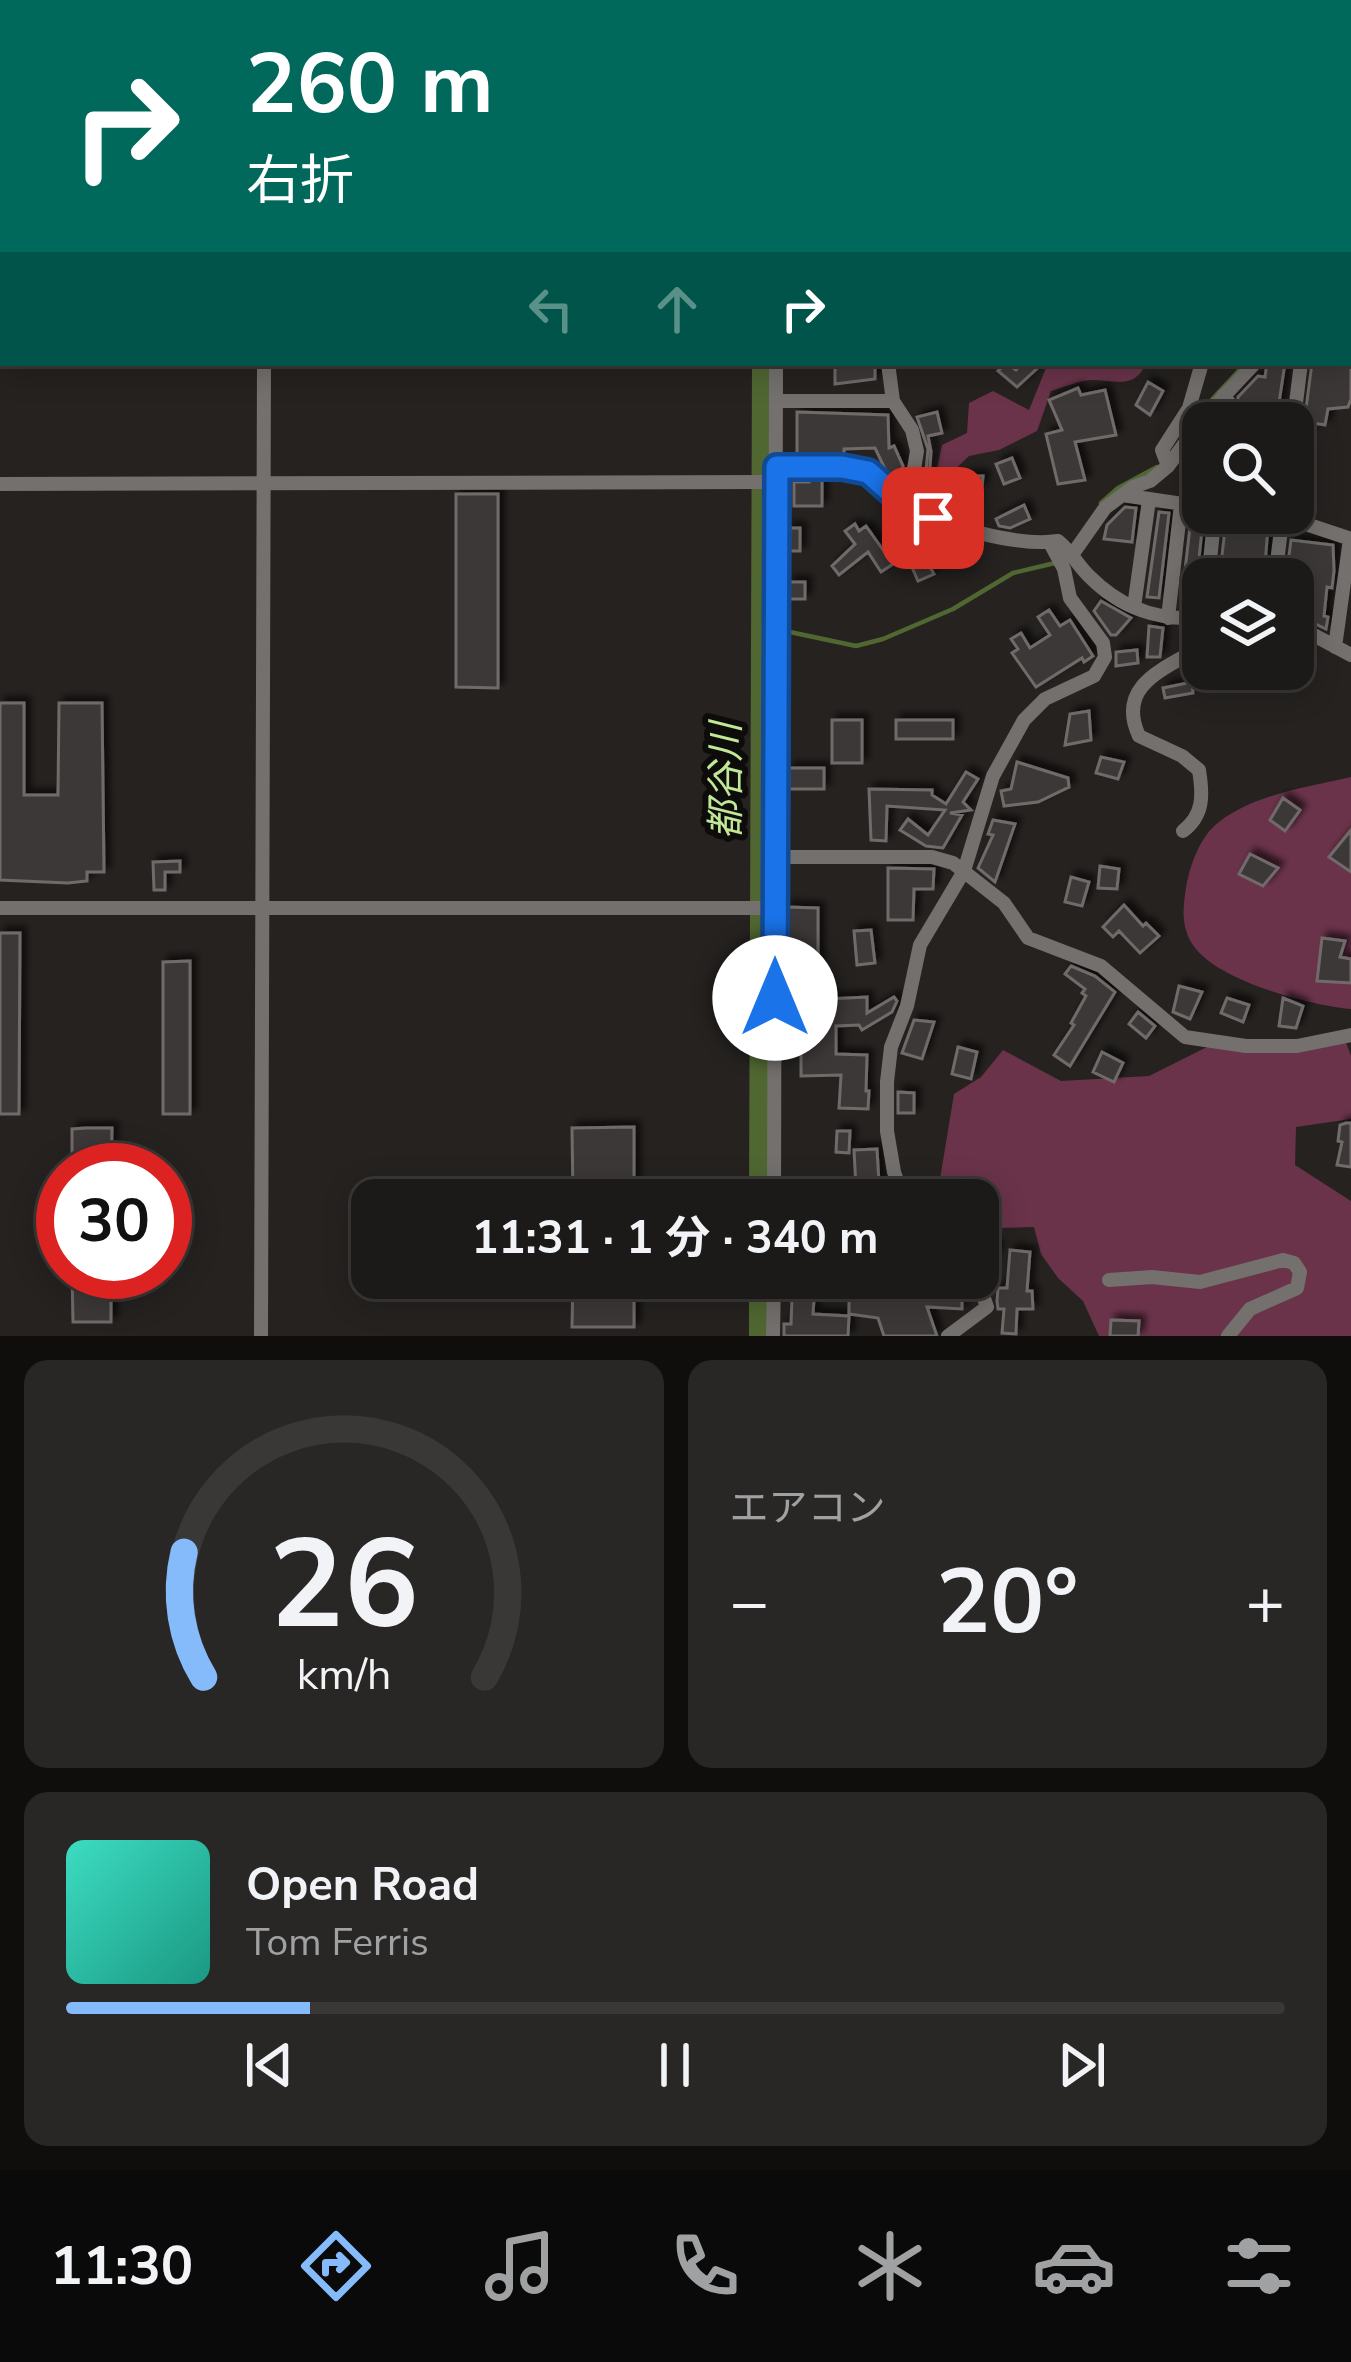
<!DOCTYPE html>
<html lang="ja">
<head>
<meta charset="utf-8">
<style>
	body { margin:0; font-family:"Nunito Sans","Noto Sans JP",sans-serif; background:#292725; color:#f1f3f6; height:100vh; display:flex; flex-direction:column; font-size:45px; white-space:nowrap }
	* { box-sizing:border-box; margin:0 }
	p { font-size:39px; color:#a0a1a2 }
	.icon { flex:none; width:66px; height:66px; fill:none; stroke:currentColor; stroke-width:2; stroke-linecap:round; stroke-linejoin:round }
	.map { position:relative; height:1336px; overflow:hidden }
	.panel { display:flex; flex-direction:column; gap:24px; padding:24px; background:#0f0e0d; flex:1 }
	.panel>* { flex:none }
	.top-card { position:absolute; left:0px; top:0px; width:1353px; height:366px; box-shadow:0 6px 30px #0003,0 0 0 3px #3a3837; background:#00695c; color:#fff; overflow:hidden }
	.buttons { position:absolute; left:1182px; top:402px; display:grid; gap:24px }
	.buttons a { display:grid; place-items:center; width:132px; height:132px; border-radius:24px; background:#1c1a18; box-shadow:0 6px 30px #0003,0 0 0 3px #3a3837; font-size:60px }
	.speed { position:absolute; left:36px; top:1143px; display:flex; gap:24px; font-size:60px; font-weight:700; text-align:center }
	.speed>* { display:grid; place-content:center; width:156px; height:156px; border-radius:50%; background:#1c1a18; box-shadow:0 6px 30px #0003,0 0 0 3px #3a3837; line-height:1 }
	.speed .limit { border:18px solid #d22; background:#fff; color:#111 }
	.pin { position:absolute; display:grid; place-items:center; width:102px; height:102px; color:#fff; margin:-51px; border-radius:24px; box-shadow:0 6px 18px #0006 }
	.me { position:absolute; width:132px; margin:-66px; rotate:0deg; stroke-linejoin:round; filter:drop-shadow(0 0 9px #0008) }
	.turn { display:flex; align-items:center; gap:42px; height:252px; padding:0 48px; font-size:54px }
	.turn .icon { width:156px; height:156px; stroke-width:2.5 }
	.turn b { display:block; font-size:84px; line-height:102px }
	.lanes { display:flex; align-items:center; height:114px; padding:0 48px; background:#0003; justify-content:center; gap:60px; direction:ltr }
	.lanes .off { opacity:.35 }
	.big { font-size:90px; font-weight:700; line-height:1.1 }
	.panel .tile { flex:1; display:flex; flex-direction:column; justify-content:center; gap:18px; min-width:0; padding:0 42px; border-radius:24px; background:#292725 }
	.panel .dial { align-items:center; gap:0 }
	.dial svg { height:312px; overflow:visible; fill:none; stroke:#3a3837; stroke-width:7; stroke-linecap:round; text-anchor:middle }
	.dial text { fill:#f1f3f6; stroke:none }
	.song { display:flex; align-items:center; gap:36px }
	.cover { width:144px; height:144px; border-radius:18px; background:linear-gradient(135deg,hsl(170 70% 55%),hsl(170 70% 35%)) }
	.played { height:12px; border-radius:6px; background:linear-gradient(90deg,#85bbfb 20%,#3a3837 20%) }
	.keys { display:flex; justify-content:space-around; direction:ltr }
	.heat { display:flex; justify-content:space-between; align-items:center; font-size:66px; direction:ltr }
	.panel .tiles { flex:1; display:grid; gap:24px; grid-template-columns:1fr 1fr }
	.tile:last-child { grid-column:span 2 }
	.trip { position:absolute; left:351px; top:1179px; width:648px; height:120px; border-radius:24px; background:#1c1a18; box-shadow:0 6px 30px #0003,0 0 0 3px #3a3837; font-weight:700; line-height:120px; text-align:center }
	.dock { display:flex; height:192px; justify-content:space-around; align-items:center; background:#0b0a0a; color:#a0a1a2 }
	.dock .icon { width:84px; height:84px }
	.dock .selected { color:#85bbfb }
	.dock b { font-size:54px; color:#f1f3f6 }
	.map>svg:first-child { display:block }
</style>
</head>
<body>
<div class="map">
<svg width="1351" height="1336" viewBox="0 0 1351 1336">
	<defs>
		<filter id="shadow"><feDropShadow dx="5.5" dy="-5.5" stdDeviation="3" flood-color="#0009"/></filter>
	</defs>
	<rect width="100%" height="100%" fill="#252220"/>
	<path fill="#6a334a" d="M1048 363H1146C1135 390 1115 380 1092 380 1078 381 1064 387 1051 391L1037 431 999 450 969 456 945 479 941 507 922 496V483L936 473 942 445 967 433 969 403 993 391 1029 410Z
		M1351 777V1009C1309 1005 1212 980 1191 942 1181 924 1183 907 1186 888 1190 865 1200 836 1219 822 1255 794 1308 787 1351 777Z
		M1344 1037 1351 1056V1119L1296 1127 1295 1165 1351 1201V1336H1099L1083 1301 1058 1278 1041 1254 1034 1227 997 1228 978 1221V1200L909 1199 940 1179 954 1094 981 1077 1003 1050 1061 1081 1149 1076 1213 1044Z"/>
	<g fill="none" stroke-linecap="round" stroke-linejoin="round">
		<path stroke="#506732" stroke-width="4.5" d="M1350 310 1351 311
			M1205 407 1246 363
			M1101 503 1118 488 1157 467
			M790 632 856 646 883 639 953 609 1013 573 1055 563"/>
		<path stroke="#506732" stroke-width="24" d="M765 3V0
			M761 1200 764 363
			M761 1278V1336"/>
	</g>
	<path fill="#3d3938" stroke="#706b6a" stroke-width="3" filter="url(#shadow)" d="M835 363H875V379L835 384Z
		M1006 363 1016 370 1023 363H1043L1017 387 998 371Z
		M1267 363H1285L1276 423H1237L1238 397 1258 376 1265 377Z
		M1312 363H1351V399L1348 407 1328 409 1325 425 1313 423 1311 433 1303 431Z
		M1148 382 1163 391 1150 415 1136 405Z
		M1078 388 1081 395 1105 390 1116 435 1075 442 1085 480 1058 484 1046 434 1062 430 1049 400Z
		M797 412 888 415 889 448 894 446 903 466 900 478 895 480 886 471 875 448 844 449V454H797Z
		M937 412 942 433 928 436 931 451 929 483H925L928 449 917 417Z
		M1012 458 1020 478 1004 484 996 464Z
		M1190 472 1203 474V496L1187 493Z
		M967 476H983L982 488H975L973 508H954V478L966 479Z
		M809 478H822V506H794V482H809Z
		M456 494H498V688L456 687Z
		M1024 505 1030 519 1010 528 999 526 996 519Z
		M1125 507 1136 508 1132 542 1104 539 1107 525Z
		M1159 512 1169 513 1159 598 1147 597Z
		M1191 518 1203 520 1197 578 1200 587 1198 606H1193L1181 605Z
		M1226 520 1268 526 1264 579 1231 571 1230 574 1220 573Z
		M855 524 859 531 866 526 893 564 881 572 868 552 839 575 832 566 855 544 845 531Z
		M787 528H800V551H787Z
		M909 530 934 574 918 581 898 535Z
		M958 539 968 541 970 548 951 557 945 544Z
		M1291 540 1333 545 1334 571 1332 588 1327 587 1324 616 1328 617 1326 629 1293 613V579H1286Z
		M789 582H805V599H789Z
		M1101 601 1131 618 1116 635H1111L1094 611Z
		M1049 610 1060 626 1070 620 1093 656 1084 662 1082 658 1036 687 1012 653 1018 649 1011 639 1021 633 1030 648 1050 635 1038 617Z
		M1149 626 1163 628 1160 657H1147Z
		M1137 650 1138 663 1116 666V652Z
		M1192 682 1193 693 1165 698 1163 688Z
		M0 703H24V795H58L59 703H102L104 872H87V881L68 883 0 880Z
		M1089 711 1091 740 1065 745 1070 714Z
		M832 720H862V763H832Z
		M896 720H953V739H896Z
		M1101 757 1124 762 1118 779 1096 773Z
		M1017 762 1068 778 1069 787 1038 802 1004 806 1001 791 1011 789Z
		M789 768H824V789H789Z
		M966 772 978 779 963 802 971 810 950 813 962 815 943 848 926 846 900 830 908 819 928 835 945 810 887 806 886 841 871 840 869 789 932 790V795L946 804Z
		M1283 798 1300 810 1285 831 1270 820Z
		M993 820 1015 824 995 882 978 868 993 835 988 834Z
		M1351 830V872L1329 857Z
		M1250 854 1278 868 1263 886 1239 874Z
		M180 861V872H165V890H154L153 862Z
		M1100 866 1119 869 1117 889 1098 888Z
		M888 868 934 869 933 889H914L913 920H888Z
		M1071 877 1089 882 1082 906 1065 902Z
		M1124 905 1143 926 1146 923 1159 936 1140 953 1119 931 1113 937 1103 927Z
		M786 907 818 908V964L797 963 798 947 789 946Z
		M871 930 875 963 857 965 854 931Z
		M0 933H20L19 1114H0Z
		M1322 938 1345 941 1340 957 1351 959V983L1317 981Z
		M190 961V1114H163V962Z
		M1071 966 1095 976 1115 992 1070 1066 1054 1055 1074 1025 1071 1023 1086 996 1082 993 1085 989 1065 974Z
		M1179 986 1202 992 1190 1019 1173 1012Z
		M867 997V1013L894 997 897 1001 892 1012 862 1030 859 1025 836 1026V1054L867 1055 866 1091H869L868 1109 839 1108 841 1075 801 1076V1028L786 1029V1001Z
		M1227 998 1249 1005 1243 1022 1221 1013Z
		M1283 998 1303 1006 1296 1028 1279 1026Z
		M1138 1012 1155 1026 1146 1038 1129 1024Z
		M914 1020 934 1022 922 1059 902 1053Z
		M958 1047 977 1052 971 1079 952 1074Z
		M1102 1052 1123 1063 1114 1082 1093 1072Z
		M898 1092 914 1093V1113H898Z
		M1346 1123H1351V1167L1337 1165 1342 1142 1338 1141 1340 1125Z
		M634 1127V1200H573L572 1128Z
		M86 1128H112L111 1170H72V1129Z
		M837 1131H850L849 1153 836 1152Z
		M877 1149 880 1200H862L856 1188 854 1150Z
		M978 1236 998 1249 985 1270 978 1265Z
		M1010 1250 1030 1252 1027 1291H1032L1033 1309H1017L1016 1334 1002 1333 1004 1309H998L997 1301 998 1288H1007Z
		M72 1272H111V1322H73Z
		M573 1278H634V1327H572Z
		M849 1295 962 1300V1309L927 1307 937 1336H884L878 1318 849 1314Z
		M792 1298 814 1299 813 1314 849 1316 848 1336H784V1324H791Z
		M1111 1320 1139 1321 1138 1336H1110Z"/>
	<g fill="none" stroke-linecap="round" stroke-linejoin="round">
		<path stroke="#73706d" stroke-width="14" d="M265 3V0
			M778 3V0
			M1090 3 1093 0
			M0 55H3
			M1350 322 1351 323
			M888 363 893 401 912 430 917 451 913 475 903 503
			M1224 395 1229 403 1226 423
			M776 401H893
			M1293 427 1301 363
			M1168 466 1162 450 1189 408 1202 363
			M777 467C805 467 846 460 870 474 884 481 892 497 905 505 941 526 1018 547 1058 541 1071 551 1078 566 1090 577 1121 608 1160 622 1203 617
			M0 484 777 482
			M1122 495 1203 507
			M1256 513 1282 516 1351 539
			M1072 555 1105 508 1133 487 1150 481 1168 466 1206 415 1255 363
			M1208 579 1215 513
			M1275 579 1283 513
			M1134 607 1149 500
			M1168 618 1181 504
			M1293 624 1351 655
			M1335 647 1350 539
			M1183 831C1204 815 1203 795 1199 770L1182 756 1139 736C1115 684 1167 668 1203 646
			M775 857H932L953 863 1004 903 1028 938 1101 966 1185 1037 1246 1046H1297L1351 1035
			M0 908H775
			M774 1200 776 363
			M904 1200 894 1172 887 1131V1082L891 1047 907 1006 920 945 964 871 993 776 1024 720 1045 699 1094 676 1105 657 1103 643 1070 598 1064 569 1050 543
			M1109 1280 1152 1277 1200 1282 1283 1260 1294 1263 1300 1272 1297 1288 1250 1309 1228 1336
			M774 1282 918 1286 948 1291 981 1285
			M261 1336 264 363
			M773 1336 774 1278
			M948 1336 987 1307 977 1278"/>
	</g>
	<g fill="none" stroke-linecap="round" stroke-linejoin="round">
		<g stroke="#114b97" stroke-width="30">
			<path id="route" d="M775 998 777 467H842L868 472 903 503 933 518"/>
		</g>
		<use href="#route" stroke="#1a73e8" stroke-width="21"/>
	</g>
	<g text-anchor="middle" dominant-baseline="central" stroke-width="12" stroke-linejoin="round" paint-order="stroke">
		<g font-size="39" font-style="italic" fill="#c1e896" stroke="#0d0c0b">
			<text transform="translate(726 781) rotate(-90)">都谷川</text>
		</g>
	</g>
</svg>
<div class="buttons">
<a><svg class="icon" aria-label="search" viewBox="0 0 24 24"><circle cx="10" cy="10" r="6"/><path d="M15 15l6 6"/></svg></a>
<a><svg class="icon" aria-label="layers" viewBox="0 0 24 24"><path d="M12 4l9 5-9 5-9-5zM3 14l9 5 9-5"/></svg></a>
</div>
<div class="speed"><div class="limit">30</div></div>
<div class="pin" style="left:933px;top:518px;background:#d93025"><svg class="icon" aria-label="arrive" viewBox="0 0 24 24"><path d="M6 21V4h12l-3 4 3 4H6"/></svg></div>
<svg class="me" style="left:775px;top:998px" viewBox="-20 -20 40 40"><circle r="19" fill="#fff"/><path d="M0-13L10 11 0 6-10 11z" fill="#1a73e8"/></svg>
<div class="trip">11:31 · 1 分 · 340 m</div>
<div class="top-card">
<div class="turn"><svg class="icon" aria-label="right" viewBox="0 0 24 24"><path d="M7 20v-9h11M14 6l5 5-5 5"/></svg><div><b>260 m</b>右折</div></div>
<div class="lanes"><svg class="icon off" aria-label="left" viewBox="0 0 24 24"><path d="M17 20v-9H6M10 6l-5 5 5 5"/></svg><svg class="icon off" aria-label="ahead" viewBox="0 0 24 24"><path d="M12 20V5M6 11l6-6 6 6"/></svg><svg class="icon" aria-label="right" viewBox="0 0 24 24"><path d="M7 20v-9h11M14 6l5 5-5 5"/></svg></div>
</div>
</div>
<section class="panel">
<div class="tiles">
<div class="tile dial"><svg viewBox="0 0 100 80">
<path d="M14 69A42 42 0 1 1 86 69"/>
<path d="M14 69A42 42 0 0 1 9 37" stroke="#85bbfb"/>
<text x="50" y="56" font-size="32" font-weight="700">26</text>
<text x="50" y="72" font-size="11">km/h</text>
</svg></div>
<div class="tile"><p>エアコン</p>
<div class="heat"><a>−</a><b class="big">20°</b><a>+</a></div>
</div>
<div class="tile">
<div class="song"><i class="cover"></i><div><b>Open Road</b><p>Tom Ferris</p></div></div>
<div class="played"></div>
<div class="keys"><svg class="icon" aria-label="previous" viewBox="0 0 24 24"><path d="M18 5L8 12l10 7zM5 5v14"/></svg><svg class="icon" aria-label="pause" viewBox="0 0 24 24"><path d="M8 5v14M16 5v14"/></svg><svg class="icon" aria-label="next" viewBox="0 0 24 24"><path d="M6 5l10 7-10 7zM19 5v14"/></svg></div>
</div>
</div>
</section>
<nav class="dock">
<b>11:30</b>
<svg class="icon selected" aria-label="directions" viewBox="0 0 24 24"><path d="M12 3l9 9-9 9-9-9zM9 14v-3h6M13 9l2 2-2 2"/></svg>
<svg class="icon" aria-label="music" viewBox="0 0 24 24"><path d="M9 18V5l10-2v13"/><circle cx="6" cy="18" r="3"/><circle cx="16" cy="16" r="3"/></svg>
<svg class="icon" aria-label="phone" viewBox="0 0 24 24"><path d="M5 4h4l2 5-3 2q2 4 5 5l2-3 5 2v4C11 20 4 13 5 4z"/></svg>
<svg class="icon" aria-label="climate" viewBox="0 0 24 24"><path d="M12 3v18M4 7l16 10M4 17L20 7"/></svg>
<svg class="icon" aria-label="car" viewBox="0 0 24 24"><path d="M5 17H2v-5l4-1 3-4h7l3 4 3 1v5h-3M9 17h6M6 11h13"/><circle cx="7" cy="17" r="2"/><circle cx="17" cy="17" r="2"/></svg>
<svg class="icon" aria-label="filters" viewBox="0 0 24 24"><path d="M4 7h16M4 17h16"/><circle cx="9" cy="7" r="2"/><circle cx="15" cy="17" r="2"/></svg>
</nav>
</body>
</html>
